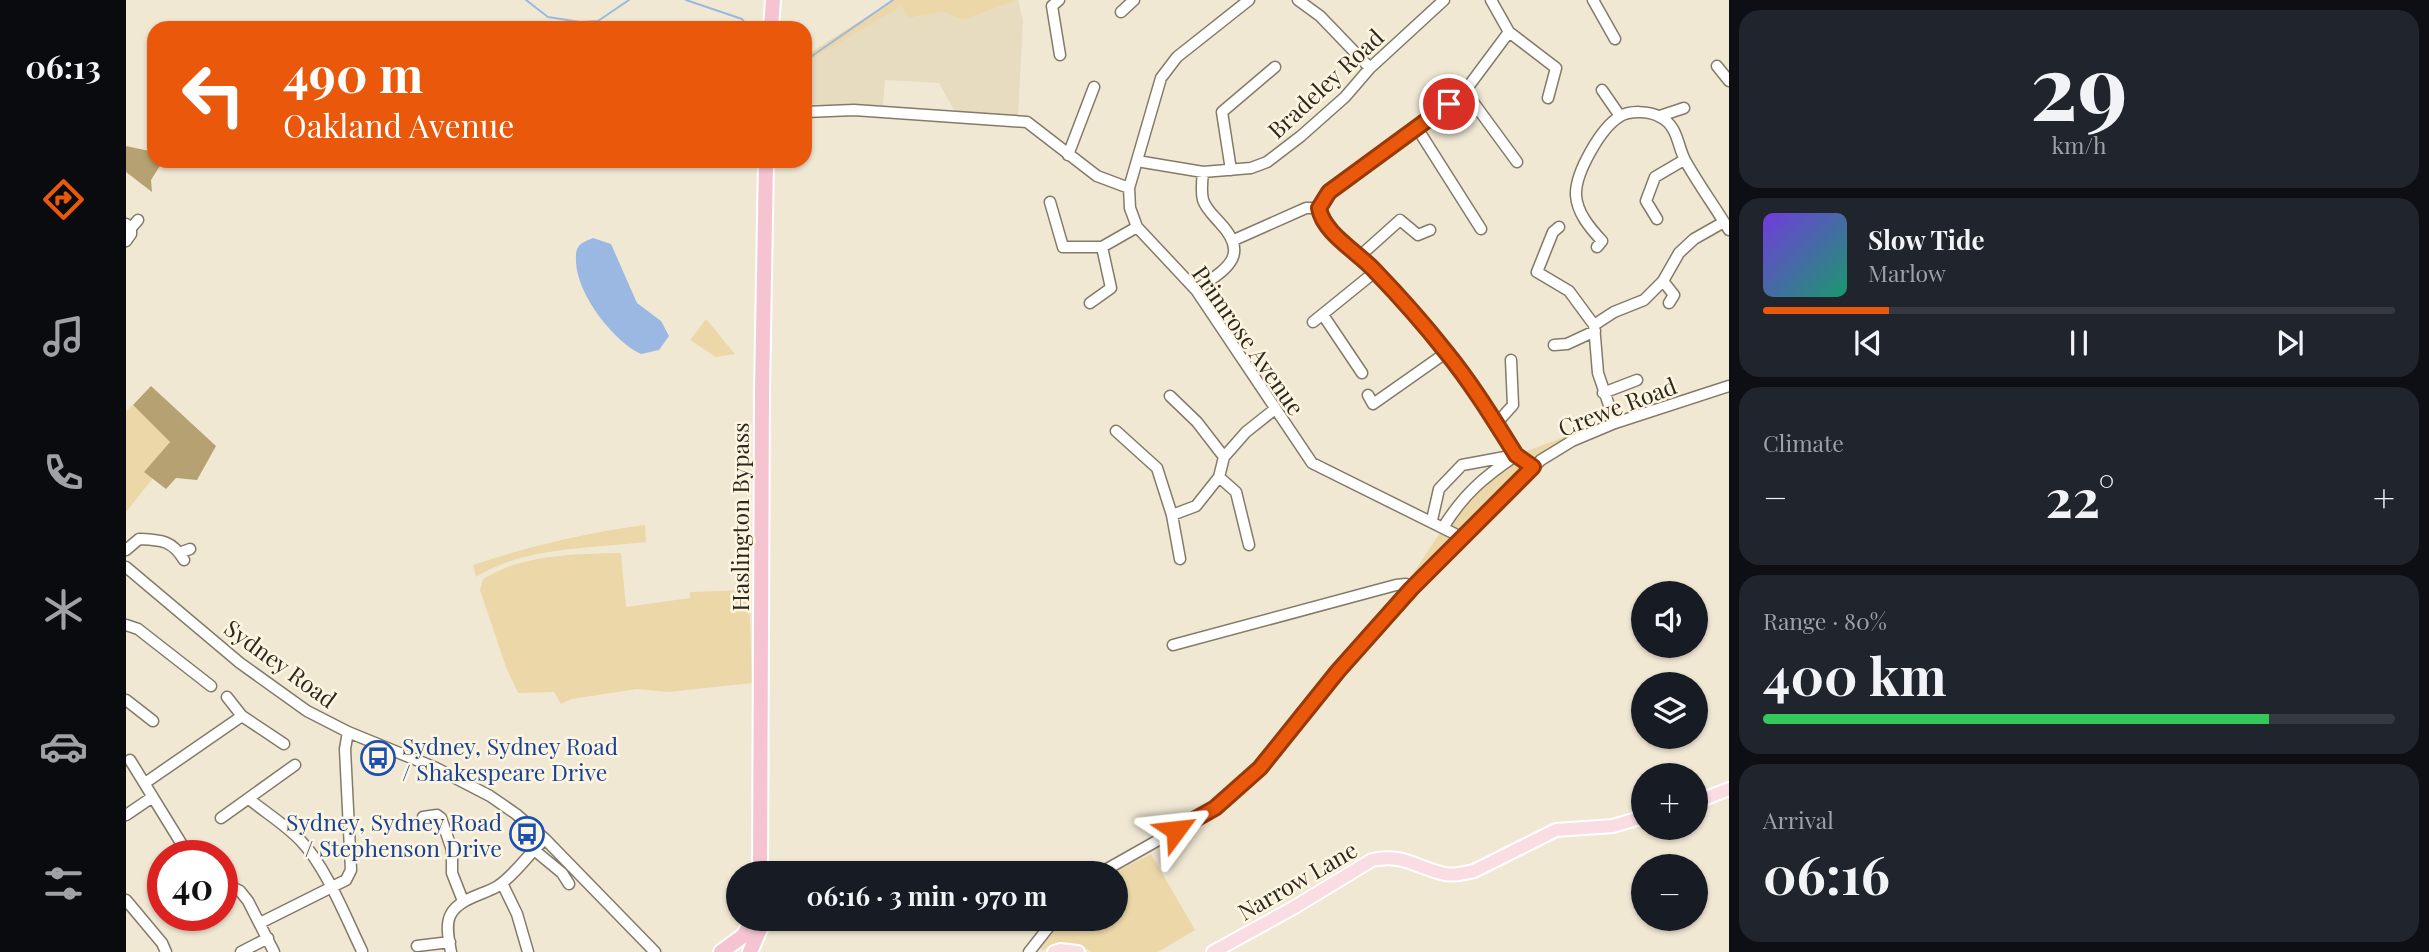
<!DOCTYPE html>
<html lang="en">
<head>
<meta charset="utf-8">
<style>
	body { margin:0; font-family:"Playfair Display",serif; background:#20242c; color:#f1f3f6; height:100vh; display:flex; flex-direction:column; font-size:26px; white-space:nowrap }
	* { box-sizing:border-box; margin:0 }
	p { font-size:23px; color:#9ea1a6 }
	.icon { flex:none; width:38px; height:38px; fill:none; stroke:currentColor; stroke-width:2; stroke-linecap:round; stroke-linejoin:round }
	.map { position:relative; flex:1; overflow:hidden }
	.panel { display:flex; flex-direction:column; gap:10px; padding:10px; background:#0d0f14; width:700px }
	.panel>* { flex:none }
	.guide { position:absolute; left:21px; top:21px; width:665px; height:147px; border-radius:21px; box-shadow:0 2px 5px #0004; background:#ea580c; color:#fff; overflow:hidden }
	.fabs { position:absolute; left:1505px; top:581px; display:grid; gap:14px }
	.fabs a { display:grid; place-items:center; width:77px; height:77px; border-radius:50%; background:#171b24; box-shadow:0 2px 5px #0004; font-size:35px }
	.speed { position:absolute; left:21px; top:840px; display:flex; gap:14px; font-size:35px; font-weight:700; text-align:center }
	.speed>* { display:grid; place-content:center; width:91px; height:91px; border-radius:50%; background:#171b24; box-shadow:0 2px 5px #0004; line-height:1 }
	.speed .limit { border:10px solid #d22; background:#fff; color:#111 }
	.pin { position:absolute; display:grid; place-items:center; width:60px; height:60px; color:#fff; margin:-30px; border:4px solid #fff; border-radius:50%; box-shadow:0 2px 7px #0007 }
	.me { position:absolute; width:77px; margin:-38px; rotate:60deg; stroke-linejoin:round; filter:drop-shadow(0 0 5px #0008) }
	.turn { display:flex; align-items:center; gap:24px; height:147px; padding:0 21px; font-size:32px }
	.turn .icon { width:91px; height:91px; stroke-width:2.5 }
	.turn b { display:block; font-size:49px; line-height:60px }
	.big { font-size:52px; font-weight:700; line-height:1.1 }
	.panel .card { flex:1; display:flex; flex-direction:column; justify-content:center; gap:10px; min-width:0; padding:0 24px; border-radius:21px; background:#20242c }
	.panel .dial { align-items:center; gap:0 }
	.dial b { font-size:91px; line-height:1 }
	.song { display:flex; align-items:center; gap:21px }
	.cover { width:84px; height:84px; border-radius:10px; background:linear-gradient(135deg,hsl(260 70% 55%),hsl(160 70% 35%)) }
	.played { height:7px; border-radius:4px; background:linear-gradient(90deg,#ea580c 20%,#363941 20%) }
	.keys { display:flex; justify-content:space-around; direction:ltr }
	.heat { display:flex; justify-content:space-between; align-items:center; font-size:38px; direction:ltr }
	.charge { height:10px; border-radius:5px; background:linear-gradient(90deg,#34c759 80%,#363941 0) }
	.trip { position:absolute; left:600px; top:861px; width:402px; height:70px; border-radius:35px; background:#171b24; box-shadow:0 2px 5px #0004; font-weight:700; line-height:70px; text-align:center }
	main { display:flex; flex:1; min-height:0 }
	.tabs { display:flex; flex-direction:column; width:126px; justify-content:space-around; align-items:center; background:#090b0e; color:#9ea1a6 }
	.tabs .icon { width:49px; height:49px }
	.tabs .current { color:#ea580c }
	.tabs b { font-size:32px; color:#f1f3f6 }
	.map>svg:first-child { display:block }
</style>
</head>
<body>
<main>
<nav class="tabs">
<b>06:13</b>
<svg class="icon current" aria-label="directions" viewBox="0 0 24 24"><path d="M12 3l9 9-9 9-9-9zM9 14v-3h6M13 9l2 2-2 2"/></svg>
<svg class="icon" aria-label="music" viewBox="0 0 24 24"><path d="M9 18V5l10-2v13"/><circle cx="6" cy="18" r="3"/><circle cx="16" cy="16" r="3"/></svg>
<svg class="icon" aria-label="phone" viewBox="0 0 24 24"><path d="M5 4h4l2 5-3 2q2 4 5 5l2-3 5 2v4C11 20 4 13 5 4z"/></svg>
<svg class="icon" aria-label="climate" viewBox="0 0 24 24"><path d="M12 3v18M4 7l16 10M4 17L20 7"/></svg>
<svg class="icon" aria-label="car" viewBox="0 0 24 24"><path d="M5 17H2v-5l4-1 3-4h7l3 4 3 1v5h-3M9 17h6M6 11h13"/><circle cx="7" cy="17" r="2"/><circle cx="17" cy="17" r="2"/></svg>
<svg class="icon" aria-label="filters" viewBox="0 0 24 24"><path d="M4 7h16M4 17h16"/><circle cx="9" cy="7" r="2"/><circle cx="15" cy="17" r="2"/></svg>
</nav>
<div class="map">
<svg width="1603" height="952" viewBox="0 0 1603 952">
	<rect width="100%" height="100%" fill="#f1e8d4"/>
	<path fill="#e7dbc0" d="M892 0 897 20 892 116 829 112 813 83 759 80 757 107 679 104V61H683L776 5 783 18 817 12 837 20Z"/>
	<path fill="#ebd7a8" d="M767 0H892L837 20 817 12 783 18 775 6 683 61H679V50L684 53Z
		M580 319 609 354 590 357 564 340Z
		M7 405 44 442 19 471 27 478 0 512V411Z
		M1487 419 1431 449 1285 589 1280 584 1316 530 1333 534 1323 522 1333 503 1390 455Z
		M519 525 520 542C464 549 400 546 350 577L347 565C404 546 459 533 519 525Z
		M495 553 500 607 564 598V592L623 590 626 683 542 692 511 689 446 699 435 704 428 692 392 693 380 667 354 590 357 579C397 554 449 554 495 553Z
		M1025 854 1069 930 1032 952H965C950 940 932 946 915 950L914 945 934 919H990V873H987Z"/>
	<path fill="#b5a172" d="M0 146 28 152V161H37L25 180 26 192 0 172Z
		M25 386 90 446 71 480 50 478 40 489 18 472 44 442 7 405Z"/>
	<path fill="#9ab8e1" d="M467 238 485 244 511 303 535 321 543 336 533 350 515 354C487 341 451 294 450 262 450 256 449 251 453 246 456 242 463 240 467 238Z"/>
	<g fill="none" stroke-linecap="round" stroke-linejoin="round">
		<path stroke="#9ab8e1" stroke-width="2" d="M400 0 422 17 454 22 472 21 503 0
			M560 0 616 19 623 28
			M679 58H683L767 0"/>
		<g stroke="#837b69" stroke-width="13">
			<path id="minor" d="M933 0 926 6 934 55
				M1123 0 1051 57 1035 78 1003 188 1004 208 1011 227 1070 290 1186 463 1335 537
				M1172 0 1194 16 1244 68
				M1467 0 1489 39
				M995 12 1008 0
				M1383 32 1430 68 1422 98
				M1591 66 1603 81
				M1476 90 1494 116
				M1339 91 1391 162
				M679 112 728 110 901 122 971 176 1003 188
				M1534 116 1558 108
				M1291 128 1355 229
				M942 155 968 87
				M1011 161 1077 172 1125 168 1141 162 1175 136 1219 97 1244 68 1318 0
				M1105 170 1096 112 1149 67
				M924 202 937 247H976L1011 227
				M1193 208 1199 226 1235 255 1321 352 1390 455 1407 467
				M1531 219 1520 201 1529 177 1558 160
				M0 224 5 228V234L0 241
				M1433 227 1427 232 1411 272 1443 291 1468 325 1472 373 1489 423
				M5 228 12 220
				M1108 240 1180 208H1193L1204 192 1339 91 1383 32 1365 0
				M1471 247 1476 241C1464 228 1451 213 1450 195 1449 173 1475 128 1493 117 1503 110 1524 111 1534 117 1553 126 1551 147 1560 162 1573 185 1589 207 1603 230
				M1235 255 1274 220 1292 235 1304 230
				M1537 281 1548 295 1543 303
				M1070 290C1098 270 1126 257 1094 223 1088 216 1080 209 1077 200 1075 192 1076 181 1077 172
				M964 303 985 288 976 247
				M1197 315 1236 373
				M1187 322 1250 271
				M1468 325 1488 312 1518 300 1537 281 1553 253 1568 239 1598 222
				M1428 345 1441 344 1469 331
				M1477 393 1511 380
				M1242 395 1247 404 1321 352
				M1044 396 1071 422 1098 457
				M1370 424 1387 405 1385 360
				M990 431 1031 468 1046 515 1070 506 1093 477 1098 457 1120 432 1149 409
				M1093 477 1110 492 1123 545
				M1046 515 1054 559
				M1306 520 1313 489 1336 465 1390 455
				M1318 526C1338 494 1358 477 1389 456
				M0 550 13 539C35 540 46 540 58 560
				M53 553 64 549
				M0 567 114 663 181 711 222 732 310 768 364 796 390 814 419 839 529 952
				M0 625 12 629 85 686
				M1047 645 1270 585 1280 584 1285 589
				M101 697 116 716 158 744
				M0 700 27 721
				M4 760 63 856
				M19 783 116 716
				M123 799C140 813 160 825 175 841 200 867 220 918 236 951
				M0 815 25 798
				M297 817 311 815 315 818 326 850V873L337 901
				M95 818 169 765
				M407 849 436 873 443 884
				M974 873 1089 808 1134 768 1212 671 1285 589 1335 537 1415 460 1446 441 1489 423 1603 386
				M96 882 114 891 122 901 148 952
				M376 883 391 914 402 952
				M0 900 36 943 40 952
				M134 923 220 880 225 870 219 749 222 732
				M291 946 324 942
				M115 952 142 938
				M325 952C323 941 319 924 325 914 334 898 357 895 372 886 390 874 403 853 419 839
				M903 952 929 919"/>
		</g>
		<g stroke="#fff" stroke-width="16">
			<path id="major" d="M1570 802 1603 789
				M928 952 934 950 952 952
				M1087 952 1167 908 1246 860C1277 853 1291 868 1319 874 1328 876 1338 873 1348 871L1430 830 1487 826 1517 817"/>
		</g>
		<g stroke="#fff" stroke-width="18">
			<path id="highway" d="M645 28 647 0
				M634 873 636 392 640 161
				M595 952 617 936 628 919
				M624 952 634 929V919"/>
		</g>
		<use href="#minor" stroke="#fff" stroke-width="10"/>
		<use href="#major" stroke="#fadce3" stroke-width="12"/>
		<use href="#highway" stroke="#f6c4d1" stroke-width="14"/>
	</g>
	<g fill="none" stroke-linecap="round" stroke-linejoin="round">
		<g stroke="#983908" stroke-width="18">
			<path id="route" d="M1050 830 1089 808 1134 768 1212 671 1285 589 1407 467 1390 455C1368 420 1346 384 1320 352 1298 324 1274 297 1249 271 1232 252 1197 233 1193 208L1203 192 1323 104"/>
		</g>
		<use href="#route" stroke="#ea580c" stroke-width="12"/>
	</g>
	<defs>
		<g id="bus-ring" transform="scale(1.75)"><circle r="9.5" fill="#fef5e1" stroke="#1a4fb4" stroke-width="1.5"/><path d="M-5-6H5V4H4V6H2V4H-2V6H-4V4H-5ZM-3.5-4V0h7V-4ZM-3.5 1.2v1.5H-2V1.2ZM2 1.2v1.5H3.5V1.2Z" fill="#1a4fb4"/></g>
	</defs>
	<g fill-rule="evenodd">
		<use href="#bus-ring" x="252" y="758"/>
		<use href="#bus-ring" x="401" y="834"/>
	</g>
	<g text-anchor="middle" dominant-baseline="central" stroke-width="5" stroke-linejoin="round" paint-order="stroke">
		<g font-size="23" fill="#2b2820" stroke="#fef5e1">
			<text transform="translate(1199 83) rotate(-43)">Bradeley Road</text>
			<text transform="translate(1123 340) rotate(55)">Primrose Avenue</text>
			<text transform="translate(1491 406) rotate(-21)">Crewe Road</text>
			<text transform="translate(613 517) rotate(-90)">Haslington Bypass</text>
			<text transform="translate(155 663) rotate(36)">Sydney Road</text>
			<text transform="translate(1171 880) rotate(-30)">Narrow Lane</text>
		</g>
		<g font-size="23" fill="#164399" stroke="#fef5e1" text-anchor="start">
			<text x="276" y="745">Sydney, Sydney Road<tspan x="276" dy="26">/ Shakespeare Drive</tspan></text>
			<text x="376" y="821" text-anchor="end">Sydney, Sydney Road<tspan x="376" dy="26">/ Stephenson Drive</tspan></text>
		</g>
	</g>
</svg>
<div class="fabs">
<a><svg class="icon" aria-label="sound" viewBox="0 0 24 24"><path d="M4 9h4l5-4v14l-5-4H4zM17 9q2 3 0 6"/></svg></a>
<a><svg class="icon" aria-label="layers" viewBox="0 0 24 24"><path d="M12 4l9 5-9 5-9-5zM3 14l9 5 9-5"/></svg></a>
<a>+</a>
<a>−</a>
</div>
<div class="speed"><div class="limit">40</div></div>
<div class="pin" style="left:1323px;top:104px;background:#d93025"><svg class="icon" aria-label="arrive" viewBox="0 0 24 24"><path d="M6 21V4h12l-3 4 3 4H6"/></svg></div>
<svg class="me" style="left:1050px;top:830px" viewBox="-20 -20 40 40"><path d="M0-17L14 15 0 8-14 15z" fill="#ea580c" stroke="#fff" stroke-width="4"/></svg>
<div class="trip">06:16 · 3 min · 970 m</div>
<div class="guide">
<div class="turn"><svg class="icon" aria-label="left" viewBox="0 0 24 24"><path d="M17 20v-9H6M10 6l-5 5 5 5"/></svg><div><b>490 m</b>Oakland Avenue</div></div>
</div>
</div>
<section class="panel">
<div class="card dial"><b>29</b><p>km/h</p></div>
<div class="card">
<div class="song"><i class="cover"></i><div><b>Slow Tide</b><p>Marlow</p></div></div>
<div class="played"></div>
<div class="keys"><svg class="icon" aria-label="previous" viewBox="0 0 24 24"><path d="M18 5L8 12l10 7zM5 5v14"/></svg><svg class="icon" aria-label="pause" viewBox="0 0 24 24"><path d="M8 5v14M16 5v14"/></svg><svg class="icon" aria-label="next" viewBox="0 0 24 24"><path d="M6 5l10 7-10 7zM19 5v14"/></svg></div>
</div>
<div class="card"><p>Climate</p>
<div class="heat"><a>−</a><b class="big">22°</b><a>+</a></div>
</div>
<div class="card"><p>Range · 80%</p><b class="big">400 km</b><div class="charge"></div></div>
<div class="card"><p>Arrival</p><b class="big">06:16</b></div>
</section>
</main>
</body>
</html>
